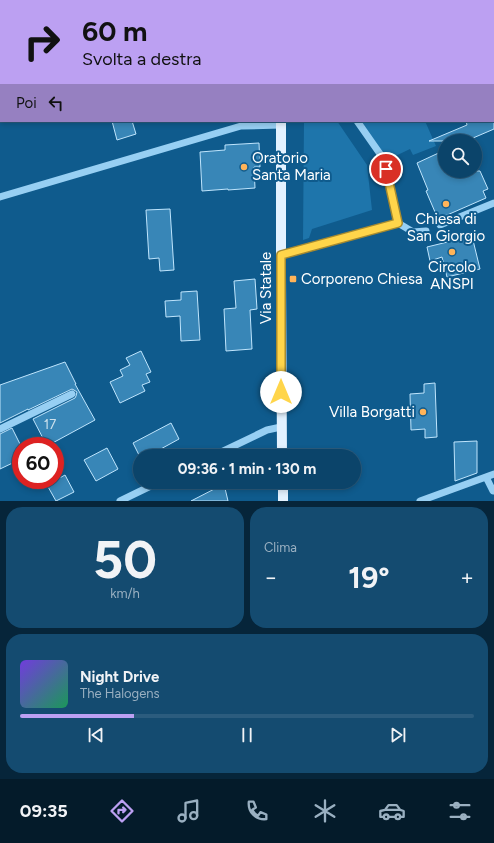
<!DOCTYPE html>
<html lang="it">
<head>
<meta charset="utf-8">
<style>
	body { margin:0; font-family:Figtree,sans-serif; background:#144b70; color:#f1f3f6; height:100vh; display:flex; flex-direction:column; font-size:15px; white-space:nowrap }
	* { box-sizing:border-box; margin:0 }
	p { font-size:13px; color:#9ab0c1 }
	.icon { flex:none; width:22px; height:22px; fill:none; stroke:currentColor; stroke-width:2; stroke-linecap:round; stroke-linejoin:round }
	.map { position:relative; height:501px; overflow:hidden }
	.side { display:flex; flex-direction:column; gap:6px; padding:6px; background:#06253a; flex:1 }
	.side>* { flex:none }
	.hud { position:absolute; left:0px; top:0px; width:494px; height:122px; box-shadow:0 2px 6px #0003,0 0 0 1px #2b5c7e; background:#bca0f2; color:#111; overflow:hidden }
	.buttons { position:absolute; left:438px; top:134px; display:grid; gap:8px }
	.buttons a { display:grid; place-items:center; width:44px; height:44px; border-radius:50%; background:#0b446a; box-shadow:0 2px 6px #0003,0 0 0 1px #2b5c7e; font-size:20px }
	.speed { position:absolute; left:12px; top:437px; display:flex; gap:8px; font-size:20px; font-weight:700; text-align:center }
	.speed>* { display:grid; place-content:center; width:52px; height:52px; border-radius:50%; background:#0b446a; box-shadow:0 2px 6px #0003,0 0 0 1px #2b5c7e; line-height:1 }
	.speed .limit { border:6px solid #d22; background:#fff; color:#111 }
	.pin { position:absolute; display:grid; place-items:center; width:34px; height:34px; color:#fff; margin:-17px; border:2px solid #fff; border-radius:50%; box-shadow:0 1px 4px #0007 }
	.me { position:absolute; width:44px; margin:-22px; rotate:0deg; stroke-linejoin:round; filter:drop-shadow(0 0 3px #0008) }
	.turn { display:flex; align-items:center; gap:14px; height:84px; padding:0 16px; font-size:18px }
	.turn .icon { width:52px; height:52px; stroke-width:2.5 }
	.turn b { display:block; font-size:28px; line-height:34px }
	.then { display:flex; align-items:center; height:38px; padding:0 16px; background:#0003; gap:8px; font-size:15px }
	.big { font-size:30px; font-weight:700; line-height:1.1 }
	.side .widget { flex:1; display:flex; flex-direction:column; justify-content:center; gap:6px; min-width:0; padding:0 14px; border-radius:16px; background:#144b70 }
	.side .dial { align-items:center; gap:0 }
	.dial b { font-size:52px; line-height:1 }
	.song { display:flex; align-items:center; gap:12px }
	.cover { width:48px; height:48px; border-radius:6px; background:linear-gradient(135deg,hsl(260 70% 55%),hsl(150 70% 35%)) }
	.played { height:4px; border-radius:2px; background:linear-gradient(90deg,#bca0f2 25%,#2b5c7e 25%) }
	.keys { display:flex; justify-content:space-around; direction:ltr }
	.heat { display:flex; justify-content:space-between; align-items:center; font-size:22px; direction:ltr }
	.side .tiles { flex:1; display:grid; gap:6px; grid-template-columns:1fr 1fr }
	.widget:last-child { grid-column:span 2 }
	.trip { position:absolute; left:133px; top:449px; width:228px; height:40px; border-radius:20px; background:#0b446a; box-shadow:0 2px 6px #0003,0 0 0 1px #2b5c7e; font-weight:700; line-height:40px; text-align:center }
	.dock { display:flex; height:64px; justify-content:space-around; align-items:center; background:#041b2a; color:#9ab0c1 }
	.dock .icon { width:28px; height:28px }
	.dock .on { color:#bca0f2 }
	.dock b { font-size:18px; color:#f1f3f6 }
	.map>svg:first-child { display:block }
</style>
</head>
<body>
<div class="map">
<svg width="494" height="501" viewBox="0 0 494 501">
	<rect width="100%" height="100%" fill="#0f5b8d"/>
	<path fill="#1e75ab" d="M330 0H494V23H493V1H331Z
		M304 121H337L367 165 372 210 312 229 309 238 303 240Z
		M357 121H425L436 146 413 155 410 149 385 161Z"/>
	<path fill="#3886b7" stroke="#bfe5fd" d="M112 121H132L136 134 117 140Z
		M466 121H494V129L466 141H429L467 125Z
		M259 143 260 167H254L255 188 228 190V189L202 191 200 152 225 150V145Z
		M445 150V171H480L488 189 483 191 486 198 438 219 426 191 428 190 417 163Z
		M170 209 174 270 160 271 159 258 149 259 146 210Z
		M472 236 480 269 447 277 442 257 430 261 427 247Z
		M255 279 257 309 250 310 252 349 226 351 224 309 236 308 234 281Z
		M197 291 200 340 181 341 180 316 166 317 165 301 181 300V292Z
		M141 351 151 372 146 374 150 382 142 385 145 391 120 403 110 382 123 376 120 370 130 365 126 358Z
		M65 362 76 384H75L95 420 47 446 33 419 75 398 76 396 77 392 74 390 72 389 28 410V409L0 423V385Z
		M435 383 437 437 425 438V429L411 430 410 394 424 393V384Z
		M171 423 179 439 148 456 140 457 133 443Z
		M12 428 21 446V459L0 469V434Z
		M477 441V473L455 481 454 442Z
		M107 448 118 469 96 481 84 460Z
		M65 475 74 492 56 501 47 485Z
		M224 484 228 501H191Z"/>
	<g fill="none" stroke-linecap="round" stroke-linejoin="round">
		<path stroke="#97cff3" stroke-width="7" d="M357 121 385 161 398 223 413 232 426 231
			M0 197 241 126 281 125
			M440 225 494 203
			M281 255 398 223
			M0 429 72 394
			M213 456 267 430 281 427
			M486 477 493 491H494
			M120 501 159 482
			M420 501 494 474"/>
		<path stroke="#e3f2ff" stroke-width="10" d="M276 0V1
			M281 121V275L282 456
			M283 482V501"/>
	</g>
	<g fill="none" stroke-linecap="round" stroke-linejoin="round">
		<g stroke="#a68a30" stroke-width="10">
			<path id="route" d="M281 392V255L398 223 386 169"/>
		</g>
		<use href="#route" stroke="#ffd54a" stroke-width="7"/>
	</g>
	<g fill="#ffb459" stroke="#0f5b8d" stroke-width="1.5">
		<circle cx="244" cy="167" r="4"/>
		<circle cx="446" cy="204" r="4"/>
		<circle cx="452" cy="252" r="4"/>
		<rect x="289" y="275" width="8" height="8" rx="2"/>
		<circle cx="423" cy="412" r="4"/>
	</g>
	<g text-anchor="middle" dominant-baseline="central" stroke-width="4" stroke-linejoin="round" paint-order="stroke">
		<g font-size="13" fill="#cde1ed">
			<text x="50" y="424">17</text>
		</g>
		<g font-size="15" fill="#fff" stroke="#0f5b8d" text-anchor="start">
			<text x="252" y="158">Oratorio<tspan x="252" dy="17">Santa Maria</tspan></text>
			<text x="446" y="219" text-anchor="middle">Chiesa di<tspan x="446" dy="17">San Giorgio</tspan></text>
			<text x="452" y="267" text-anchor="middle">Circolo<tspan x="452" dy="17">ANSPI</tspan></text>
			<text x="301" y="279">Corporeno Chiesa</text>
			<text x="415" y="412" text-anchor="end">Villa Borgatti</text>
		</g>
		<g font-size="15" fill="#fff" stroke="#0f5b8d">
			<text transform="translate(266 288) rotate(-90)">Via Statale</text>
		</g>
	</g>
</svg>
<div class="buttons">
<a><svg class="icon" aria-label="search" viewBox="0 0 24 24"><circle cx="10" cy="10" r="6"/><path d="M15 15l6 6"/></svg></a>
</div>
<div class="speed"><div class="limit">60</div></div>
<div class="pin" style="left:386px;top:169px;background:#d93025"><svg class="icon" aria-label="arrive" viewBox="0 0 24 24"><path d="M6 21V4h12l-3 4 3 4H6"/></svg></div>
<svg class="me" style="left:281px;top:392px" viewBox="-20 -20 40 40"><circle r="19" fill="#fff"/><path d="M0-13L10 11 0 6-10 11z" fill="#ffd54a"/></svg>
<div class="trip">09:36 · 1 min · 130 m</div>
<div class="hud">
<div class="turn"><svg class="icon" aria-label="right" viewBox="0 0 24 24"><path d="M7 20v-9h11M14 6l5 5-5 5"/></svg><div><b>60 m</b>Svolta a destra</div></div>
<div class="then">Poi<svg class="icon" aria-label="left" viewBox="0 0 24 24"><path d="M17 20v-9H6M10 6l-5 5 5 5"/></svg></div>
</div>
</div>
<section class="side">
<div class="tiles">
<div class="widget dial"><b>50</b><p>km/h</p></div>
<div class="widget"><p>Clima</p>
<div class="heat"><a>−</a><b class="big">19°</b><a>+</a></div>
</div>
<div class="widget">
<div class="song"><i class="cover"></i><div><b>Night Drive</b><p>The Halogens</p></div></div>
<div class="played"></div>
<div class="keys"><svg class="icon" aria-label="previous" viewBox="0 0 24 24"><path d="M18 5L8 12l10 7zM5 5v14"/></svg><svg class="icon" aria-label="pause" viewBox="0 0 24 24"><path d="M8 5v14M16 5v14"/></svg><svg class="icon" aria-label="next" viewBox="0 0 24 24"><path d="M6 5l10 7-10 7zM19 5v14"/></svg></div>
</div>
</div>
</section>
<nav class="dock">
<b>09:35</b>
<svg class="icon on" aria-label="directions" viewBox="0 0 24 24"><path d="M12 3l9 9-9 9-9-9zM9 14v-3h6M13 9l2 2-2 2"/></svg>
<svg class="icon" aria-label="music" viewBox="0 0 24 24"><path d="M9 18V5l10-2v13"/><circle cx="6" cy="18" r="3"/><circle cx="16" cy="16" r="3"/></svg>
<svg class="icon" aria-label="phone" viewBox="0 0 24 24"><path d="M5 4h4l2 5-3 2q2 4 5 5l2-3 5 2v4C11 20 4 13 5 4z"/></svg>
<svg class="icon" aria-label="climate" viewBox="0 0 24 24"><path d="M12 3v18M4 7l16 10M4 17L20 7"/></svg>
<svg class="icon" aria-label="car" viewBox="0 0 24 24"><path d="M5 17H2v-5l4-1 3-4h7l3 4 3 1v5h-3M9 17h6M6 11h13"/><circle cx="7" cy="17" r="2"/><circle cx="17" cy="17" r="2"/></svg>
<svg class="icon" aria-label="filters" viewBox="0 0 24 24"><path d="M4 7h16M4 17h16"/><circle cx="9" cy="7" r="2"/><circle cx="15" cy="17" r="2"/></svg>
</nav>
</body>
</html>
